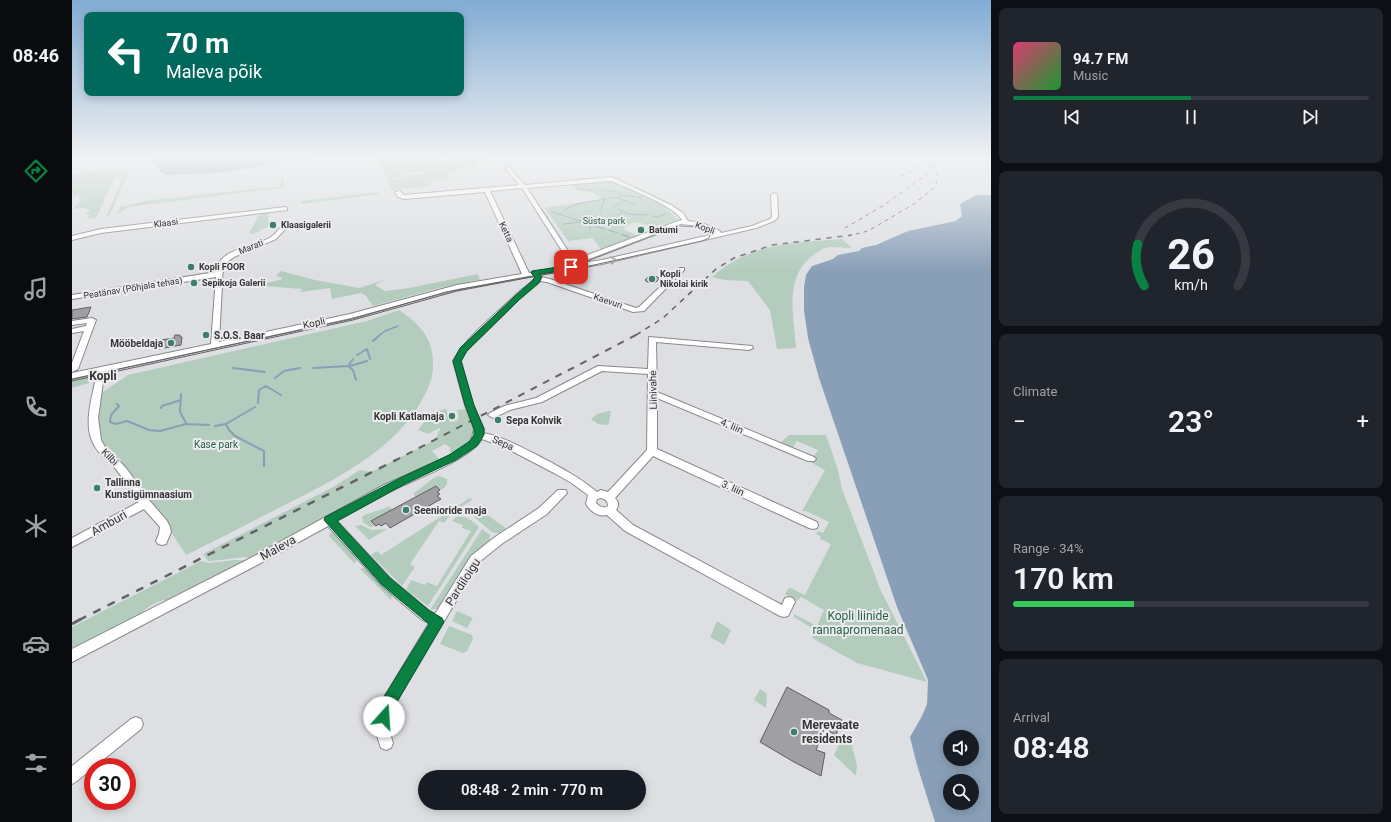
<!DOCTYPE html>
<html lang="en">
<head>
<meta charset="utf-8">
<style>
	body { margin:0; font-family:Roboto,sans-serif; background:#20242c; color:#f1f3f6; height:100vh; display:flex; flex-direction:column; font-size:15px; white-space:nowrap }
	* { box-sizing:border-box; margin:0 }
	p { font-size:13px; color:#9ea1a6 }
	.icon { flex:none; width:22px; height:22px; fill:none; stroke:currentColor; stroke-width:2; stroke-linecap:round; stroke-linejoin:round }
	.map { position:relative; flex:1; overflow:hidden }
	.details { display:flex; flex-direction:column; gap:8px; padding:8px; background:#0d0f14; width:400px }
	.details>* { flex:none }
	.guide { position:absolute; left:12px; top:12px; width:380px; height:84px; border-radius:8px; box-shadow:0 2px 10px #0003; background:#00695c; color:#fff; overflow:hidden }
	.fabs { position:absolute; left:871px; top:730px; display:grid; gap:8px }
	.fabs a { display:grid; place-items:center; width:36px; height:36px; border-radius:50%; background:#171b24; box-shadow:0 2px 10px #0003; font-size:20px }
	.speed { position:absolute; left:12px; top:758px; display:flex; gap:8px; font-size:20px; font-weight:700; text-align:center }
	.speed>* { display:grid; place-content:center; width:52px; height:52px; border-radius:50%; background:#171b24; box-shadow:0 2px 10px #0003; line-height:1 }
	.speed .limit { border:6px solid #d22; background:#fff; color:#111 }
	.pin { position:absolute; display:grid; place-items:center; width:34px; height:34px; color:#fff; margin:-17px; border-radius:8px; box-shadow:0 2px 6px #0006 }
	.me { position:absolute; width:44px; margin:-22px; rotate:19deg; stroke-linejoin:round; filter:drop-shadow(0 0 3px #0008) }
	.turn { display:flex; align-items:center; gap:14px; height:84px; padding:0 16px; font-size:18px }
	.turn .icon { width:52px; height:52px; stroke-width:2.5 }
	.turn b { display:block; font-size:28px; line-height:34px }
	.big { font-size:30px; font-weight:600; line-height:1.1 }
	.details .card { flex:1; display:flex; flex-direction:column; justify-content:center; gap:6px; min-width:0; padding:0 14px; border-radius:8px; background:#20242c }
	.details .dial { align-items:center; gap:0 }
	.dial svg { height:104px; overflow:visible; fill:none; stroke:#363941; stroke-width:7; stroke-linecap:round; text-anchor:middle }
	.dial text { fill:#f1f3f6; stroke:none }
	.song { display:flex; align-items:center; gap:12px }
	.cover { width:48px; height:48px; border-radius:6px; background:linear-gradient(135deg,hsl(340 70% 55%),hsl(130 70% 35%)) }
	.played { height:4px; border-radius:2px; background:linear-gradient(90deg,#0b8043 50%,#363941 50%) }
	.keys { display:flex; justify-content:space-around; direction:ltr }
	.heat { display:flex; justify-content:space-between; align-items:center; font-size:22px; direction:ltr }
	.charge { height:6px; border-radius:3px; background:linear-gradient(90deg,#34c759 34%,#363941 0) }
	.trip { position:absolute; left:346px; top:770px; width:228px; height:40px; border-radius:20px; background:#171b24; box-shadow:0 2px 10px #0003; font-weight:600; line-height:40px; text-align:center }
	main { display:flex; flex:1; min-height:0 }
	.tab-bar { display:flex; flex-direction:column; width:72px; justify-content:space-around; align-items:center; background:#090b0e; color:#9ea1a6 }
	.tab-bar .icon { width:28px; height:28px }
	.tab-bar .active { color:#0b8043 }
	.tab-bar b { font-size:18px; color:#f1f3f6 }
	.map>svg:first-child { display:block }
</style>
</head>
<body>
<main>
<nav class="tab-bar">
<b>08:46</b>
<svg class="icon active" aria-label="directions" viewBox="0 0 24 24"><path d="M12 3l9 9-9 9-9-9zM9 14v-3h6M13 9l2 2-2 2"/></svg>
<svg class="icon" aria-label="music" viewBox="0 0 24 24"><path d="M9 18V5l10-2v13"/><circle cx="6" cy="18" r="3"/><circle cx="16" cy="16" r="3"/></svg>
<svg class="icon" aria-label="phone" viewBox="0 0 24 24"><path d="M5 4h4l2 5-3 2q2 4 5 5l2-3 5 2v4C11 20 4 13 5 4z"/></svg>
<svg class="icon" aria-label="climate" viewBox="0 0 24 24"><path d="M12 3v18M4 7l16 10M4 17L20 7"/></svg>
<svg class="icon" aria-label="car" viewBox="0 0 24 24"><path d="M5 17H2v-5l4-1 3-4h7l3 4 3 1v5h-3M9 17h6M6 11h13"/><circle cx="7" cy="17" r="2"/><circle cx="17" cy="17" r="2"/></svg>
<svg class="icon" aria-label="filters" viewBox="0 0 24 24"><path d="M4 7h16M4 17h16"/><circle cx="9" cy="7" r="2"/><circle cx="15" cy="17" r="2"/></svg>
</nav>
<div class="map">
<svg width="919" height="822" viewBox="0 0 919 822">
	<rect width="100%" height="100%" fill="#dedfe2"/>
	<path fill="#b3ccbd" d="M301 157H372V159L351 161 350 162 352 171 329 174 330 178H322V180L331 179V178L335 177V175L356 173 357 171H353L352 164 356 161 408 157 413 158 415 161 403 160 406 167 384 169V172L375 173 376 176H378L375 179 359 181V186L319 190 309 165Z
		M29 170 56 171V174L37 216 34 217 51 177H43L24 218 14 219 18 215 13 213 18 211 13 208 3 209V206L10 200 7 199V195L0 197 1 190 0 189V175Z
		M211 177 212 187 209 188 56 207 45 215 48 207 73 201 209 186V178Z
		M539 180 598 209H594L606 219C599 222 591 225 584 226 571 228 567 215 551 229L567 236 530 250 520 238 496 241 473 208 529 199C518 187 508 195 497 184Z
		M305 192 308 194 230 204 229 201Z
		M206 211 196 213 197 226 181 234 177 233 187 215Z
		M770 239 780 248C773 248 765 247 758 247 751 248 745 252 739 257 712 278 722 319 724 348L705 349 698 310 676 281 653 280 640 277C679 242 722 243 770 239Z
		M209 271 243 280 287 288 312 280 303 285 313 291 337 288 406 274 408 280 367 288 301 306 294 296 289 293 260 299 258 288 228 292 230 289 193 286H179L208 280 211 278 204 276Z
		M327 310C348 324 362 339 361 366 361 377 358 384 353 394 325 453 252 485 197 513 170 527 142 541 114 555L73 492 47 461 29 443 24 422 28 394 56 375 295 321Z
		M18 374V382L17 383 0 388V378Z
		M374 409 378 422 385 421V419L387 418 385 410 396 409C406 436 406 439 381 454L377 450 379 448 373 444 360 451 368 460 318 483 179 559 174 557 139 561H136L131 554 261 487 288 470 299 472 363 440 369 427 356 434 346 430 360 412Z
		M537 411H539L537 423 535 425 526 424 519 419 525 414Z
		M717 435H754L766 470 770 489 809 591 855 682 785 663 740 638 743 630 722 617V614L745 626 752 610 729 597 725 601 713 594 716 589 718 588 733 595 759 544 748 539 749 536 744 534 746 531 751 533 757 522 734 511H730L753 470 738 462 746 450 725 441 720 449 709 445 708 443Z
		M367 476 375 479C376 485 373 488 368 490L363 486 343 497 342 493 363 477Z
		M398 498 400 500 380 513 372 523 367 521 338 564 343 567 330 586 299 555 305 551 309 555Z
		M317 506 321 510 300 522 304 526 298 527 291 522 290 517C296 512 309 511 317 506Z
		M410 511 436 530 429 534 420 532 402 517Z
		M384 517C394 515 400 521 407 527L356 606 334 590 339 580 353 585 355 582 365 586 399 531 390 528 391 525 380 521Z
		M289 525 300 530 315 529 297 540 283 526Z
		M410 529 418 535 417 542 402 553 368 608 358 610Z
		M259 532 265 537 285 558 283 564 257 536Z
		M163 560H175L100 600C86 598 71 609 63 620L0 653V627L129 561 137 563Z
		M291 568 295 569 320 594 319 600 288 569Z
		M385 611 401 618 395 628 380 621Z
		M645 621 659 630 652 645 638 637Z
		M377 626 400 635 401 639 395 651 391 653 368 644Z
		M688 689 695 694 694 708 682 700Z
		M769 740 779 743 785 765 784 776 762 755Z"/>
	<path fill="#899fb7" fill-rule="evenodd" d="M74 157H260L190 164 191 166 144 173 94 175C83 170 84 159 74 157Z
		M904 195H919V822H863L845 765 838 737 850 716 855 704 856 680 825 607 747 378 736 338 732 310V287L734 275 740 266 761 259 766 255 787 251 790 248 804 245 836 231 884 221 890 216 888 204ZM878 737H900V759H878ZM878 781H900V803H878Z"/>
	<g fill="none" stroke-linecap="round" stroke-linejoin="round">
		<path stroke="#899fb7" stroke-width="1" d="M504 189 521 190
			M526 190 532 191
			M535 191 543 192 548 195 570 197
			M567 197 571 202
			M537 198 548 197
			M545 198 563 204
			M529 208 533 199
			M541 208 542 206 553 201
			M470 209 487 236
			M545 209 556 214 575 215
			M492 210 505 204 533 199
			M528 210 529 212
			M481 212 517 224
			M580 216 585 217 593 214
			M544 218 550 212
			M507 221 519 218
			M491 224 510 222
			M518 230 519 224 532 229
			M536 230 546 233
			M549 234 554 236"/>
		<path stroke="#899fb7" stroke-width="1.5" d="M486 235 489 239
			M551 235 557 237
			M308 335 313 331 326 326"/>
		<path stroke="#899fb7" stroke-width="2" d="M301 341 309 334
			M285 355 295 349 298 359
			M276 366 281 370 284 380
			M278 366 295 361
			M161 368 193 372
			M241 368 276 366 281 359
			M203 378 212 371 228 368
			M109 394 108 412 114 423
			M186 403 187 390 194 386 209 395
			M45 404 47 406 39 415 38 422 44 424 55 421 77 430 88 431 114 424 137 425
			M89 408 90 406 109 400
			M154 424 157 430 163 436 192 451V461
			M143 426 154 424 183 407"/>
		<path stroke="#899fb7" stroke-width="2.5" d="M192 460V466"/>
	</g>
	<path fill="#a0a0a3" stroke="#5f5f62" d="M578 275H579L588 278 584 282H575L573 280Z
		M19 307 15 317 0 319V310Z
		M103 335H108V337H110L109 345 87 349 89 340 102 338Z
		M364 486 368 490 365 492 368 494 365 496 369 499 318 528 314 523 309 526 307 524 304 526 299 521Z
		M715 687 757 710V713L770 720 764 735 752 729 744 750 753 753 749 776 722 762 688 742Z"/>
	<g fill="none" stroke-linecap="round" stroke-linejoin="round">
		<g stroke="#89898d" stroke-width="2">
			<path id="minor" d="M437 167 453 185 540 177 599 205 611 213 616 221 630 223 648 231 649 233 680 226 698 219 700 217 699 195 702 193 705 195 706 217 702 221 684 228 530 264 468 275 469 277 478 279 564 308 567 307 608 268H612V270L572 311 561 312 475 282 468 281 454 292 394 351 389 361 401 405 412 429 411 433C430 436 446 446 463 454 484 465 506 476 525 492L529 490 536 492 575 450 576 374 530 371 470 402 438 410 421 418 416 415 418 413 432 406 464 398 526 366 576 369 577 337 680 346 681 348 677 350 584 342 585 392 742 457 744 459 742 461H736L585 398V449L745 522 746 525 745 528 741 529 737 528 581 456 543 498C547 502 547 506 544 510L561 525 710 605 713 598 717 597 721 598 723 602 716 616 712 617 708 616 553 531 535 515C526 517 519 512 514 504L516 495 498 482 482 473 432 447 410 439C397 460 344 479 321 490 302 500 283 511 265 521L318 578 357 611 363 614 399 556 423 537 467 508 486 490H494L495 493 475 514 431 543 407 562 322 706 317 730 321 743 319 748 314 750 309 748 303 730 308 704 357 623 349 619 310 586 256 526 183 566 0 662V649L175 560 312 485 377 456 395 445 400 438 402 429 393 405 381 361C395 336 426 312 447 292 452 287 461 283 463 277L462 276 386 289 279 318 0 379V373L139 344 144 277 0 299V295L144 272C146 248 182 248 199 237 205 233 209 225 215 222L218 224 204 239 162 257 151 265 147 342 278 314 385 285 450 274 413 192 332 199 326 197 323 192 328 191 332 195 447 185 434 169ZM539 181C557 189 601 205 610 220L606 221 502 260 455 188ZM450 188 497 262 498 266 457 273 418 191ZM609 224 627 226 643 233 642 234 530 260 504 264ZM529 498C533 499 536 501 536 506 531 509 528 507 524 503L525 499Z
				M213 207 215 208V210L29 233 0 240V236L29 229Z
				M20 318 24 320 6 369 0 372V363L12 331 0 333V329L14 326 15 323 0 325V321Z
				M27 379 31 382 26 418 29 440 33 447 54 468 77 500 95 521 98 527 99 532 94 544 90 545 86 544 84 541 87 534 88 527 72 509 0 547V538L67 502C59 490 52 479 43 468 36 460 26 454 21 443 12 425 19 401 23 382Z
				M64 717 69 719 71 724 69 729 5 781 0 784V766L59 719Z"/>
		</g>
		<use href="#minor" fill="#fff" fill-rule="evenodd"/>
		<path stroke="#636365" stroke-width="1" d="M0 379 280 319 374 292 492 270 607 226 628 227 638 235 637 238 630 241 513 267 385 291 281 320 0 381"/>
		<path stroke="#636365" stroke-width="1" stroke-dasharray="4 4" stroke-linecap="butt" d="M829 176 849 166 855 158
			M773 228 812 205 854 175 857 171V165
			M776 236 796 231 842 204 863 187 866 176 857 157"/>
		<path stroke="#636365" stroke-width="1.5" stroke-dasharray="5.5 5.5" stroke-linecap="butt" d="M564 335 591 318 644 269 662 258 700 245 780 235"/>
		<path stroke="#636365" stroke-width="2" stroke-dasharray="7 7" stroke-linecap="butt" d="M322 461 566 334"/>
		<path stroke="#636365" stroke-width="2.5" stroke-dasharray="8 8" stroke-linecap="butt" d="M7 620 324 460"/>
		<path stroke="#636365" stroke-width="3" stroke-dasharray="11 11" stroke-linecap="butt" d="M0 624 9 619"/>
	</g>
	<defs><path id="oneway-chevron" d="M-2-3.5L2.5 0L-2 3.5" fill="none" stroke-width="1.6" stroke-linecap="round" stroke-linejoin="round"/></defs>
	<use stroke="#9a9a9b" href="#oneway-chevron" transform="translate(541 260) rotate(-12)"/>
	<linearGradient id="sky" x2="0" y2="1"><stop stop-color="#82acd4"/><stop offset="0.58" stop-color="#f0f1f2"/><stop offset="1" stop-color="#f0f1f2" stop-opacity="0"/></linearGradient>
	<rect width="919" height="272" fill="url(#sky)"/>
	<path fill="#0b8043" stroke="#07532c" d="M499 265 501 266V269L467 274 470 277 467 283 447 300 395 351 389 361 402 405 412 429V435L405 446 384 460 333 484 265 521 318 578 358 611 370 618 372 622 322 707 317 722 312 724 307 722 305 717 310 700 357 624 310 585 252 520 253 517 326 479 377 455 398 441 402 435V429L393 405 381 361 388 348 442 297 461 280 463 277 459 273 460 271Z"/>
	<g fill="#3f7e6a" stroke="#ececef" stroke-width="1.5">
		<circle cx="201" cy="225" r="4"/>
		<circle cx="569" cy="230" r="4"/>
		<circle cx="119" cy="267" r="4"/>
		<circle cx="580" cy="279" r="4"/>
		<circle cx="122" cy="283" r="4"/>
		<circle cx="134" cy="335" r="4"/>
		<circle cx="99" cy="343" r="4"/>
		<circle cx="380" cy="416" r="4"/>
		<circle cx="426" cy="420" r="4"/>
		<circle cx="25" cy="488" r="4"/>
		<circle cx="334" cy="510" r="4"/>
		<circle cx="722" cy="732" r="4"/>
	</g>
	<g text-anchor="middle" dominant-baseline="central" stroke-width="4" stroke-linejoin="round" paint-order="stroke">
		<g font-size="9" fill="#2b6146" stroke="#ececef">
			<text x="532" y="221">Süsta park</text>
		</g>
		<g font-size="9" fill="#353537" stroke="#ececef">
			<text transform="translate(94 223) rotate(-7)">Klaasi</text>
			<text transform="translate(633 228) rotate(21)">Kopli</text>
			<text transform="translate(434 232) rotate(64)">Ketta</text>
			<text transform="translate(179 247) rotate(-22)">Marati</text>
			<text transform="translate(61 288) rotate(-9)">Peatänav (Põhjala tehas)</text>
			<text transform="translate(536 301) rotate(19)">Kaevuri</text>
		</g>
		<g font-size="9" font-weight="bold" fill="#353537" stroke="#ececef" text-anchor="start">
			<text x="209" y="225">Klaasigalerii</text>
			<text x="577" y="230">Batumi</text>
			<text x="127" y="267">Kopli FOOR</text>
			<text x="588" y="274">Kopli<tspan x="588" dy="10">Nikolai kirik</tspan></text>
			<text x="130" y="283">Sepikoja Galerii</text>
		</g>
		<g font-size="10" fill="#353537" stroke="#ececef">
			<text transform="translate(242 323) rotate(-12)">Kopli</text>
			<text transform="translate(581 390) rotate(-91)">Liinivahe</text>
			<text transform="translate(660 426) rotate(23)">4. liin</text>
			<text transform="translate(431 443) rotate(24)">Sepa</text>
			<text transform="translate(38 457) rotate(45)">Kilbi</text>
			<text transform="translate(661 488) rotate(25)">3. liin</text>
		</g>
		<g font-size="10" font-weight="bold" fill="#353537" stroke="#ececef" text-anchor="start">
			<text x="142" y="335">S.O.S. Baar</text>
			<text x="91" y="343" text-anchor="end">Mööbeldaja</text>
			<text x="372" y="416" text-anchor="end">Kopli Katlamaja</text>
			<text x="434" y="420">Sepa Kohvik</text>
			<text x="33" y="482">Tallinna<tspan x="33" dy="12">Kunstigümnaasium</tspan></text>
			<text x="342" y="510">Seenioride maja</text>
		</g>
		<g font-size="10" fill="#2b6146" stroke="#ececef">
			<text x="144" y="444">Kase park</text>
		</g>
		<g font-size="12" font-weight="bold" fill="#353537" stroke="#ececef">
			<text x="31" y="376">Kopli</text>
		</g>
		<g font-size="12" fill="#353537" stroke="#ececef">
			<text transform="translate(37 523) rotate(-29)">Amburi</text>
			<text transform="translate(206 548) rotate(-29)">Maleva</text>
			<text transform="translate(391 582) rotate(-57)">Pardiloigu</text>
		</g>
		<g font-size="12" fill="#2b6146" stroke="#ececef">
			<text x="786" y="616">Kopli liinide<tspan x="786" dy="14">rannapromenaad</tspan></text>
		</g>
		<g font-size="12" font-weight="bold" fill="#353537" stroke="#ececef" text-anchor="start">
			<text x="730" y="725">Merevaate<tspan x="730" dy="14">residents</tspan></text>
		</g>
	</g>
</svg>
<div class="fabs">
<a><svg class="icon" aria-label="sound" viewBox="0 0 24 24"><path d="M4 9h4l5-4v14l-5-4H4zM17 9q2 3 0 6"/></svg></a>
<a><svg class="icon" aria-label="search" viewBox="0 0 24 24"><circle cx="10" cy="10" r="6"/><path d="M15 15l6 6"/></svg></a>
</div>
<div class="speed"><div class="limit">30</div></div>
<div class="pin" style="left:499px;top:267px;background:#d93025"><svg class="icon" aria-label="arrive" viewBox="0 0 24 24"><path d="M6 21V4h12l-3 4 3 4H6"/></svg></div>
<svg class="me" style="left:312px;top:717px" viewBox="-20 -20 40 40"><circle r="19" fill="#fff"/><path d="M0-13L10 11 0 6-10 11z" fill="#0b8043"/></svg>
<div class="trip">08:48 · 2 min · 770 m</div>
<div class="guide">
<div class="turn"><svg class="icon" aria-label="left" viewBox="0 0 24 24"><path d="M17 20v-9H6M10 6l-5 5 5 5"/></svg><div><b>70 m</b>Maleva põik</div></div>
</div>
</div>
<section class="details">
<div class="card">
<div class="song"><i class="cover"></i><div><b>94.7 FM</b><p>Music</p></div></div>
<div class="played"></div>
<div class="keys"><svg class="icon" aria-label="previous" viewBox="0 0 24 24"><path d="M18 5L8 12l10 7zM5 5v14"/></svg><svg class="icon" aria-label="pause" viewBox="0 0 24 24"><path d="M8 5v14M16 5v14"/></svg><svg class="icon" aria-label="next" viewBox="0 0 24 24"><path d="M6 5l10 7-10 7zM19 5v14"/></svg></div>
</div>
<div class="card dial"><svg viewBox="0 0 100 80">
<path d="M14 69A42 42 0 1 1 86 69"/>
<path d="M14 69A42 42 0 0 1 9 37" stroke="#0b8043"/>
<text x="50" y="56" font-size="32" font-weight="700">26</text>
<text x="50" y="72" font-size="11">km/h</text>
</svg></div>
<div class="card"><p>Climate</p>
<div class="heat"><a>−</a><b class="big">23°</b><a>+</a></div>
</div>
<div class="card"><p>Range · 34%</p><b class="big">170 km</b><div class="charge"></div></div>
<div class="card"><p>Arrival</p><b class="big">08:48</b></div>
</section>
</main>
</body>
</html>
